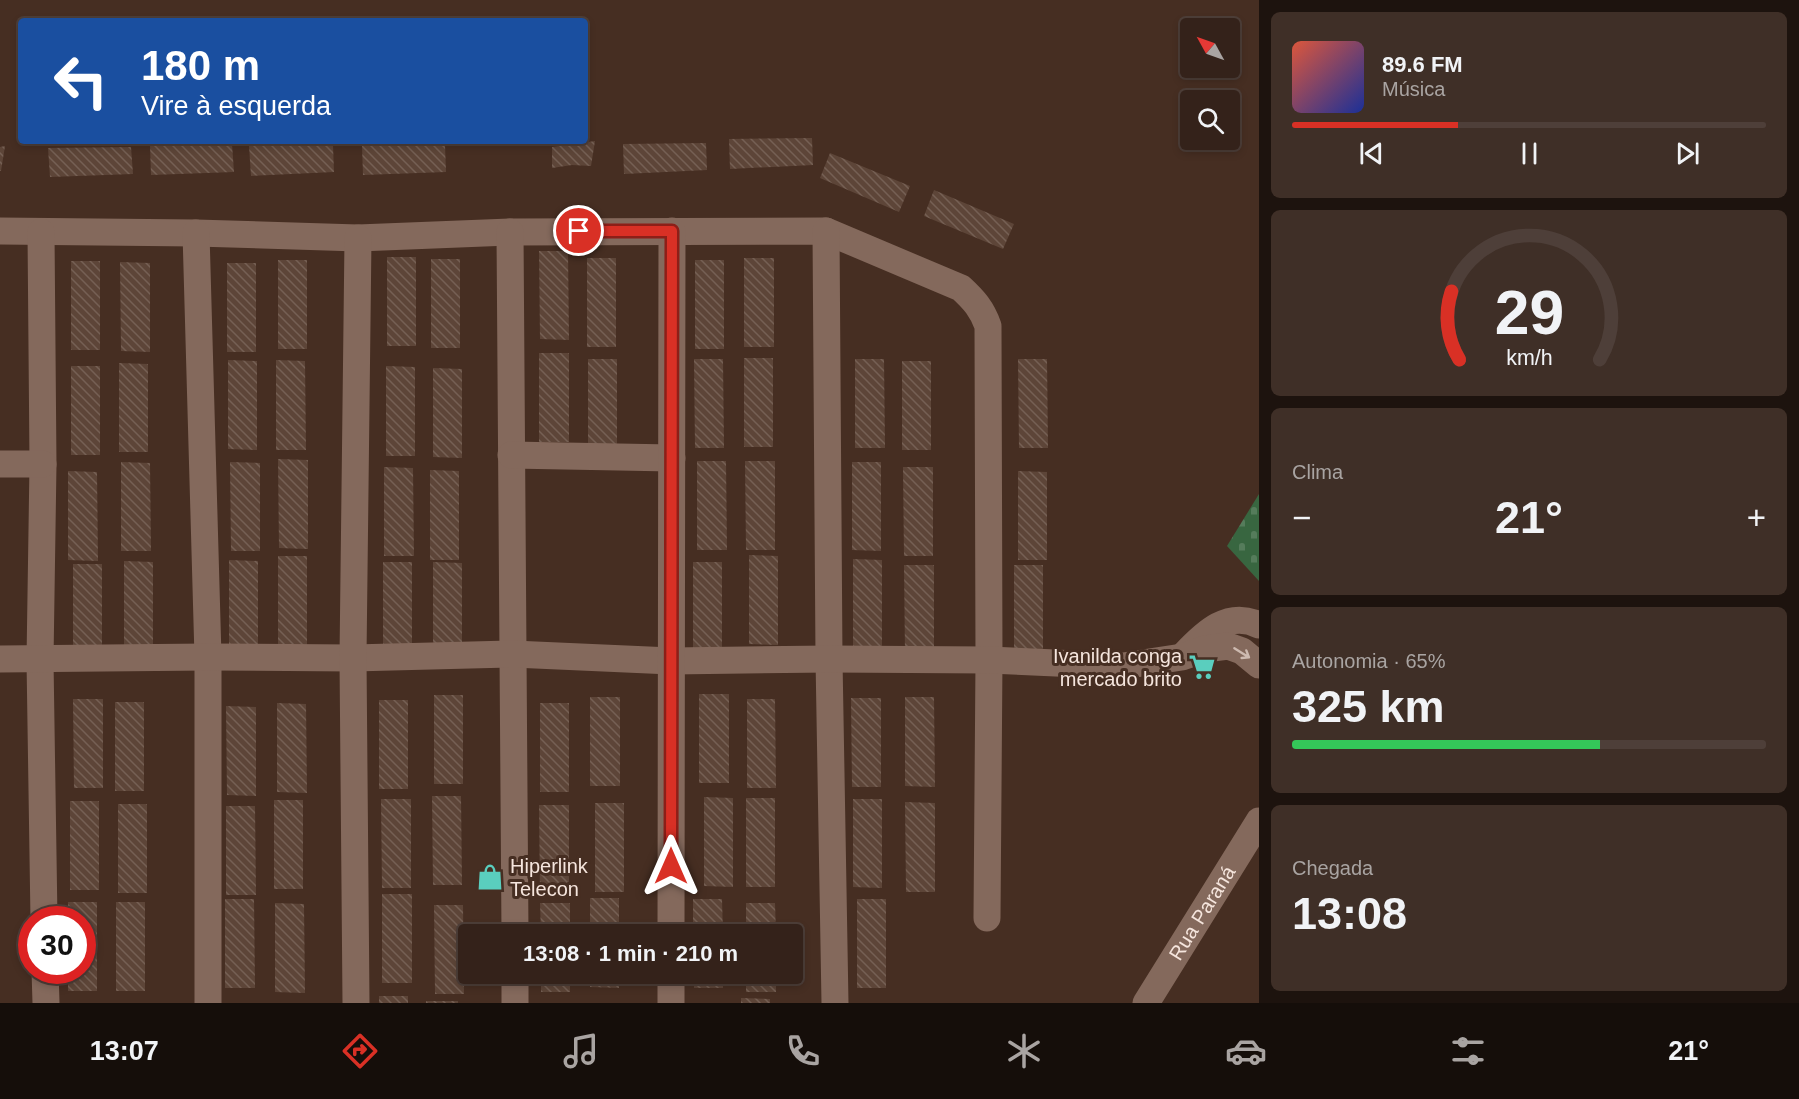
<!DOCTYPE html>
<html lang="pt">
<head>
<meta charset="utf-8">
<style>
	body { margin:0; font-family:Helvetica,sans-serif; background:#3f2f27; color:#f1f3f6; height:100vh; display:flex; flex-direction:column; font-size:22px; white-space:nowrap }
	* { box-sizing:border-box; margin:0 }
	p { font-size:20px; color:#a9a4a2 }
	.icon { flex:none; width:33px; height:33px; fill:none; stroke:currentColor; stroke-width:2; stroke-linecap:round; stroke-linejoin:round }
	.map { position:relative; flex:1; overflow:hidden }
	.side { display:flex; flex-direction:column; gap:12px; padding:12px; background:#1d130e; width:540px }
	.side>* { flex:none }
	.banner { position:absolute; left:18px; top:18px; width:570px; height:126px; border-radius:6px; box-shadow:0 3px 9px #0003,0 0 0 2px #4e3f39; background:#1a4fa0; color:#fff; overflow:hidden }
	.needle { width:39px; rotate:310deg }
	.controls { position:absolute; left:1180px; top:18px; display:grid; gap:12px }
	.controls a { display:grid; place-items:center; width:60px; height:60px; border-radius:6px; background:#34221a; box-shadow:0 3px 9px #0003,0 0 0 2px #4e3f39; font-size:30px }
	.speed { position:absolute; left:18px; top:906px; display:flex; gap:12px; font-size:30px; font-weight:700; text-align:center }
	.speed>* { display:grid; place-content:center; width:78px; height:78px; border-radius:50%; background:#34221a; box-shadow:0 3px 9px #0003,0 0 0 2px #4e3f39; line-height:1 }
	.speed .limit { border:9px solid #d22; background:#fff; color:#111 }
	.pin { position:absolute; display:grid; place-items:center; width:51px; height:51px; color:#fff; margin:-26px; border:3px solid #fff; border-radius:50%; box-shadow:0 2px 6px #0007 }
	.me { position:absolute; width:66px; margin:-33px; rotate:0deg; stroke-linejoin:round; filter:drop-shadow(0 0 4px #0008) }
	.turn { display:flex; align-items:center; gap:21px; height:126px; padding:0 24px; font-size:27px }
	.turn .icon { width:78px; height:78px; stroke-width:2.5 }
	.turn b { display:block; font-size:42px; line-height:51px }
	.big { font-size:45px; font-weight:700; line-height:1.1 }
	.side .tile { flex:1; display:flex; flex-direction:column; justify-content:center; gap:9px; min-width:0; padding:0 21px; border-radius:9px; background:#3f2f27 }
	.side .dial { align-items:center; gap:0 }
	.dial svg { height:156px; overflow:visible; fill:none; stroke:#4e3f39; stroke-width:7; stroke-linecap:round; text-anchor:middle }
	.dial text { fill:#f1f3f6; stroke:none }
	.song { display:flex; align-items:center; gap:18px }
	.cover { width:72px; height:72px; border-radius:9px; background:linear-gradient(135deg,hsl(10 70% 55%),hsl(230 70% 35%)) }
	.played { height:6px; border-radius:3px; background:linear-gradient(90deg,#d93025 35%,#4e3f39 35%) }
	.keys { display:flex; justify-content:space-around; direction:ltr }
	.heat { display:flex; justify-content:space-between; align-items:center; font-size:33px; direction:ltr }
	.charge { height:9px; border-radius:4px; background:linear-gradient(90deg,#34c759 65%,#4e3f39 0) }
	.trip { position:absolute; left:458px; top:924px; width:345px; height:60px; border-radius:6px; background:#34221a; box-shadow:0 3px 9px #0003,0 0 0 2px #4e3f39; font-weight:700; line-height:60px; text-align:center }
	.dock { display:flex; height:96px; justify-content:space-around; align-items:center; background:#150e0a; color:#a9a4a2 }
	.dock .icon { width:42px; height:42px }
	.dock .selected { color:#d93025 }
	.dock b { font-size:27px; color:#f1f3f6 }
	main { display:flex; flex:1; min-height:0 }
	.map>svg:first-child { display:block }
</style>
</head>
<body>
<main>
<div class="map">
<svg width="1259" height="1003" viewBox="0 0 1259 1003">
	<defs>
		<pattern id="cemetery-stones" width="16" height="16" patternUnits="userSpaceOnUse" patternTransform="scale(1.5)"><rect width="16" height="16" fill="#386640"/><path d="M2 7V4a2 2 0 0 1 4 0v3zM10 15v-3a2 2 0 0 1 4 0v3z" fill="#557c5b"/></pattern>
		<pattern id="building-back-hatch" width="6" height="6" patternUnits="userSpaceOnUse" patternTransform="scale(1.5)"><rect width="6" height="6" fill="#5d4538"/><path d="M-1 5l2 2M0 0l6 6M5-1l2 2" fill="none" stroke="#756054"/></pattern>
	</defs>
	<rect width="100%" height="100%" fill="#462e22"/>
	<path fill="url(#cemetery-stones)" d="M1259 494V581L1227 546Z"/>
	<path fill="url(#building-back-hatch)" d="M812 138 813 165 730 169 729 139Z
		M595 141 591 166 572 165 552 168V147Z
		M706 143 707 170 624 174 623 144Z
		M232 144 234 172 151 175 150 145Z
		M333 145 334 172 251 176 249 146Z
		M445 145 446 172 363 175 362 146Z
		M5 146 1 171H0V147Z
		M131 147 133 174 50 177 48 148Z
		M830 153 910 186 899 212 820 178Z
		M934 190 1014 224 1003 249 924 216Z
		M539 251H568L569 340 540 339Z
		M387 257H416V346H387Z
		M587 258H616V347H587Z
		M744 258H774V347H744Z
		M431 259H460V348H431Z
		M278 260H307V349H278Z
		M695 260H724V349H695Z
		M71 261H100V350H71Z
		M120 262 150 263V352L121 351Z
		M227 263H256V352H227Z
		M539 353H569V442H539Z
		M744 358H773V447H744Z
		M588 359H617V448L588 447Z
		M694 359H723L724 448H695Z
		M855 359H884L885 448H855Z
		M1018 359H1047L1048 448H1019Z
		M228 360 257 361V450L228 449Z
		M276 360 305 361 306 450H276Z
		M902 361H931V450H902Z
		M119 363 148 364V452H119Z
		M71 366H100V455H71Z
		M386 366 415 367V456H386Z
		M433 368 462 369V458L433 457Z
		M278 459 308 460V549L279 548Z
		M697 461H726L727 550H697Z
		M745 461H775V550H746Z
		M121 462 150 463 151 551H121Z
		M230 462 260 463V551H231Z
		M852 462H881V551L852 550Z
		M384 467 413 468 414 556H384Z
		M903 467H933V556H904Z
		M430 470 459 471V560H430Z
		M68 471 97 472 98 561 68 560Z
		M1018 471 1047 472V560H1018Z
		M749 555 778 556V645L749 644Z
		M278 556H307V645H278Z
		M853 559 882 560V649L853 648Z
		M229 560 258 561V650L229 649Z
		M124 561 153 562V650H124Z
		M383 562H412V651H383Z
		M433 562 462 563V652L433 651Z
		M693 562H722V651H693Z
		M73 564H102V653H73Z
		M904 565H934V654H905Z
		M1014 565H1043V654H1014Z
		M699 694H729V783H699Z
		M434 695H463V784H434Z
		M590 697H620V786H590Z
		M905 697H934L935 787 905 786Z
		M851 698H881V787H852Z
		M73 699H103V788H74Z
		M747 699H775L776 788H747Z
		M379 700H408V789H379Z
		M115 702H144V791H115Z
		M277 703 306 704 307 793 277 792Z
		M540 703H569V792H540Z
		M226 706 256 707V796L227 795Z
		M432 796H461L462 885H433Z
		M704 797 733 798V887L704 886Z
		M746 798H775V887H746Z
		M381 799H411V888H382Z
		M853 799H882V888L853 887Z
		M274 800H303V889H274Z
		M70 801H99V890H70Z
		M905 802 935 803V892H906Z
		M595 803H624V892H595Z
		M118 804H147V893H118Z
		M539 805H569V895L540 894Z
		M226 806H255L256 895H226Z
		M382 894H412V983H382Z
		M590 898H619V934H590Z
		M225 899H254L255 988H225Z
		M693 899H722L723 934H693Z
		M857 899H886V988H857Z
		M68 902H97V991H68V970H82V920H68Z
		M116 902H145V991H116Z
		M275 903 304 904 305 993 275 992Z
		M540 903H570V934H541Z
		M746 903H775L776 934H746Z
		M434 905H463L464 994H435Z
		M541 974H570V992H541Z
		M590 974H619V988L590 987Z
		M694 974H723V988H694Z
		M746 974H776V992H746Z
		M379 996H408V1003H379Z
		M741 998 770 999V1003H741Z
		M426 1001H458V1003H426Z"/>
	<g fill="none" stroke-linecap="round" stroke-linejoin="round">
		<g stroke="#84695c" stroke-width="27">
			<path d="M0 231 196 233 358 238 510 232 826 231 961 288C974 300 982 309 988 326L989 660 987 918"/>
			<path d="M826 231 829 659 835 1003"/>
			<path d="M41 232 43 464 40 660 44 920"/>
			<path d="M510 232 515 934"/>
			<path d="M196 233 208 657V1003"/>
			<path d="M511 455 672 458"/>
			<path d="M0 464H43"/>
			<path d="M1185 654C1205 633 1228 610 1259 625"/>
			<path d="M0 659 208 657 353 658 513 654 671 661 829 659 989 660 1123 666 1182 657 1205 649 1228 646 1242 651 1259 665"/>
			<path d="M671 934 672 231"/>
			<path d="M45 970 46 1003"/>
			<path d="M515 974V1003"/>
			<path d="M356 1003 353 658 358 238"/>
			<path d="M671 1003V974"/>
			<path id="s1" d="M1146 1003 1259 821"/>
		</g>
	</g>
	<defs><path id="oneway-shaft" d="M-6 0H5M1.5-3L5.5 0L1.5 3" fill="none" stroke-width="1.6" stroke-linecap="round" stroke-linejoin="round" transform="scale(1.5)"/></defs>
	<use stroke="#cdbab0" href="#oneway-shaft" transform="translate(1242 653) rotate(32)"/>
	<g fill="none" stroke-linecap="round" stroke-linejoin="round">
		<g stroke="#8d1f18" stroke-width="15">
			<path id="route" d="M579 231H672L671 866"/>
		</g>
		<use href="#route" stroke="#d93025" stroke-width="10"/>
	</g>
	<defs>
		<g id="supermarket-bare" transform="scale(2.07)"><path d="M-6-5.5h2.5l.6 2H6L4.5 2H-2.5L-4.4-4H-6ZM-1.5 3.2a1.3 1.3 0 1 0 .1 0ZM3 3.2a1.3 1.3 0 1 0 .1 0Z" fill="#5acebe" stroke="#462e22" stroke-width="2.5" paint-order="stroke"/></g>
		<g id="shop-bare" transform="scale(2.07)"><path d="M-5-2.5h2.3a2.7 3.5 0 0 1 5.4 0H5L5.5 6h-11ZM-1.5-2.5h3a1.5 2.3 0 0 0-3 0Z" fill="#5acebe" stroke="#462e22" stroke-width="2.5" paint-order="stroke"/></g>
	</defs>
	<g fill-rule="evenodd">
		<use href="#supermarket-bare" x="1202" y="667"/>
		<use href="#shop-bare" x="490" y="877"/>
	</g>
	<g text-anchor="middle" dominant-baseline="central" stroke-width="6" stroke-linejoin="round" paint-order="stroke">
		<g font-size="20" fill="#f5e5dd" stroke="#462e22" text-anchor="end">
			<text x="1182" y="656">Ivanilda conga<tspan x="1182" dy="23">mercado brito</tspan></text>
			<text x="510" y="866" text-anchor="start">Hiperlink<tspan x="510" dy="23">Telecon</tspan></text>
		</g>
		<g font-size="20" fill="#f5e5dd" stroke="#462e22">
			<text stroke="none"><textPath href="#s1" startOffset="106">Rua Paraná</textPath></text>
		</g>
	</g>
</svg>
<div class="controls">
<a><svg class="needle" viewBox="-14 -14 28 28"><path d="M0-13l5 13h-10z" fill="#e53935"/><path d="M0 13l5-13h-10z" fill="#a9a4a2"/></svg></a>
<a><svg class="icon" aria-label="search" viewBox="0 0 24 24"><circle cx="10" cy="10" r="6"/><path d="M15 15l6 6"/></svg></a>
</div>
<div class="speed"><div class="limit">30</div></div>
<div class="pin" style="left:579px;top:231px;background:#d93025"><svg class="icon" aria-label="arrive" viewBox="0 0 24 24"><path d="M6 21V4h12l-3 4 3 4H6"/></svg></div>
<svg class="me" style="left:671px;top:866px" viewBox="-20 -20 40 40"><path d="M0-17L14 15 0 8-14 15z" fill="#d93025" stroke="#fff" stroke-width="4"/></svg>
<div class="trip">13:08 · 1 min · 210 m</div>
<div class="banner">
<div class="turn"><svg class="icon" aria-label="left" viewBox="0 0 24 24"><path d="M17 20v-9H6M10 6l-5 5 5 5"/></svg><div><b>180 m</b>Vire à esquerda</div></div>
</div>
</div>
<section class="side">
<div class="tile">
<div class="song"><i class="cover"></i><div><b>89.6 FM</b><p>Música</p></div></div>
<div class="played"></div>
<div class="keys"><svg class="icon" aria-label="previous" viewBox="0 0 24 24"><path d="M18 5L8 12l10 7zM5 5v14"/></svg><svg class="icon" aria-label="pause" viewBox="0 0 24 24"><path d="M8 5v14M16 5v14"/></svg><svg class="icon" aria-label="next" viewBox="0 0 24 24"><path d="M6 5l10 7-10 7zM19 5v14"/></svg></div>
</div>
<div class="tile dial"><svg viewBox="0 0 100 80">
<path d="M14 69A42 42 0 1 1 86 69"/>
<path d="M14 69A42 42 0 0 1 10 34" stroke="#d93025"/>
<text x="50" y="56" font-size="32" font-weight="700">29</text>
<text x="50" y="72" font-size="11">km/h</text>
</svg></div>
<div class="tile"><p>Clima</p>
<div class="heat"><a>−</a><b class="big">21°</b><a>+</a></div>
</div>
<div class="tile"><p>Autonomia · 65%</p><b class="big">325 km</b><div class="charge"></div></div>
<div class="tile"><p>Chegada</p><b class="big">13:08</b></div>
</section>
</main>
<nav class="dock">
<b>13:07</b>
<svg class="icon selected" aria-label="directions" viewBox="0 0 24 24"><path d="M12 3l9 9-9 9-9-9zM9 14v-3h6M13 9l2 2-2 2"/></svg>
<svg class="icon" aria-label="music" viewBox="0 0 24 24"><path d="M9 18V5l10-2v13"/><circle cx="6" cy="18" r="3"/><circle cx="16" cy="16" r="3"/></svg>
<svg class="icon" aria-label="phone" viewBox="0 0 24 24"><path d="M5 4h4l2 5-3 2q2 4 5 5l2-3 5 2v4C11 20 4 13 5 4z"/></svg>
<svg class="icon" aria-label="climate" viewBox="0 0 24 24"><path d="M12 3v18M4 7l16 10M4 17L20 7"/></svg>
<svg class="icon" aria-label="car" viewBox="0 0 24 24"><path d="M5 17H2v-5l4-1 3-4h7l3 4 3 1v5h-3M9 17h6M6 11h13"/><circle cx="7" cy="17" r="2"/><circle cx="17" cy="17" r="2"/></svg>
<svg class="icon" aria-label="filters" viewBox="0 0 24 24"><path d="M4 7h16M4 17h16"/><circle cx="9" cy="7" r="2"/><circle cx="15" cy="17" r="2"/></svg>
<b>21°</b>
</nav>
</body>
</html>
